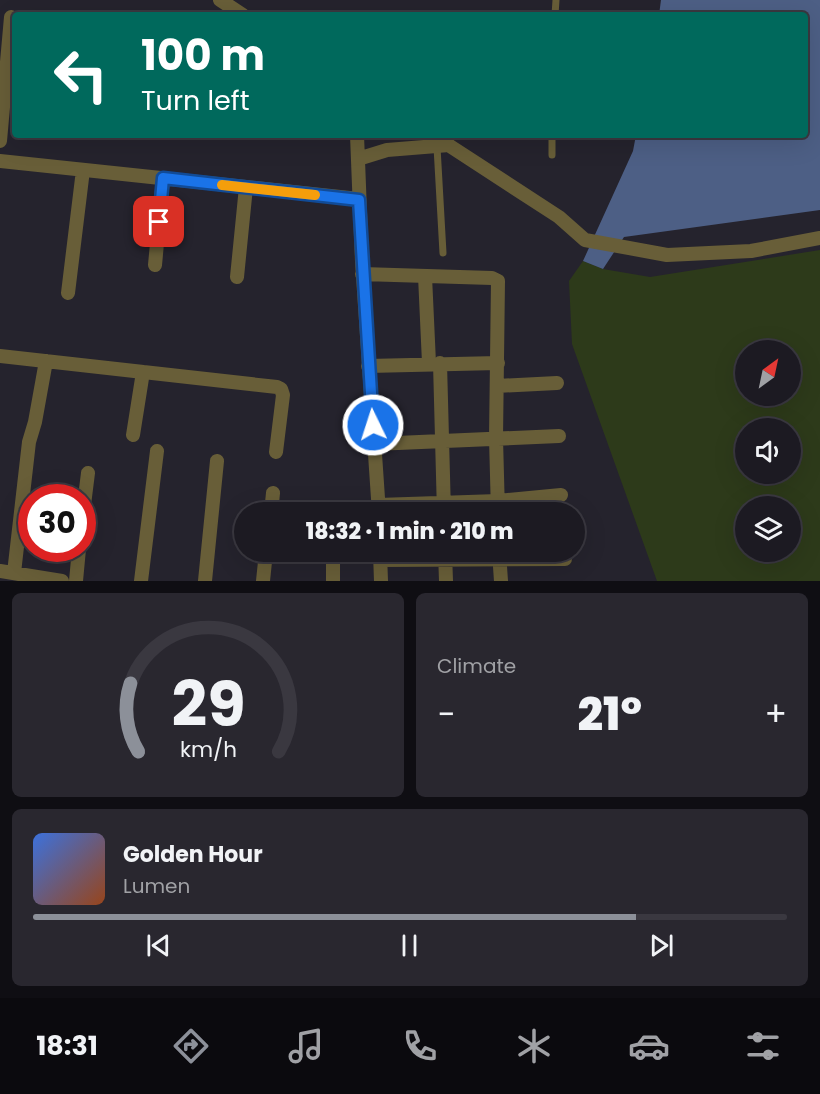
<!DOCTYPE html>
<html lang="en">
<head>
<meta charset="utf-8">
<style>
	body { margin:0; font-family:Poppins,sans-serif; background:#29272f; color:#f1f3f6; height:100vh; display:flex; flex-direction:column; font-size:22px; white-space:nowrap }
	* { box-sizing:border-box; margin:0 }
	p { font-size:20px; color:#a0a1a5 }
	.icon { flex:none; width:33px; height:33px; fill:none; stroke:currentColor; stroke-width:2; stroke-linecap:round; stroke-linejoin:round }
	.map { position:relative; height:581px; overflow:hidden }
	.drawer { display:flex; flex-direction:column; gap:12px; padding:12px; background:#0f0e13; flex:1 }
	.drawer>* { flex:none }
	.top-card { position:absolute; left:12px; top:12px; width:796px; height:126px; border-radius:6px; box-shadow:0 6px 24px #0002,0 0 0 2px #3a3840; background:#00695c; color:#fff; overflow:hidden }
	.needle { width:39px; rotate:33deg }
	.fabs { position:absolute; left:735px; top:340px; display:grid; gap:12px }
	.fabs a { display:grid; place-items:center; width:66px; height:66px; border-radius:50%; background:#1c1a22; box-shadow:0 6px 24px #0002,0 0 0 2px #3a3840; font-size:30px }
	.speed { position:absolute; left:18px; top:484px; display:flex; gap:12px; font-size:30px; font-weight:700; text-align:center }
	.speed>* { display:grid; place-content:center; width:78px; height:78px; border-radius:50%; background:#1c1a22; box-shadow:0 6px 24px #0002,0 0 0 2px #3a3840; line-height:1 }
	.speed .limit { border:9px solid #d22; background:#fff; color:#111 }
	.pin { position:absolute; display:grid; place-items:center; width:51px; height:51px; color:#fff; margin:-26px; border-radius:12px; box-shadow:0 3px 9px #0006 }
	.me { position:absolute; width:66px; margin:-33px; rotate:356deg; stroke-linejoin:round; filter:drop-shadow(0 0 4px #0008) }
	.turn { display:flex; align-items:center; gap:21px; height:126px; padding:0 30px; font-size:27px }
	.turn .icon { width:78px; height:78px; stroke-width:2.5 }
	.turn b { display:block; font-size:42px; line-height:51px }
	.big { font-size:45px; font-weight:800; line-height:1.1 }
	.drawer .card { flex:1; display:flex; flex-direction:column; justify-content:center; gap:9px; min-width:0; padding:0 21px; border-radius:9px; background:#29272f }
	.drawer .dial { align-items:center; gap:0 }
	.dial svg { height:156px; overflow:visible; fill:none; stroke:#3a3840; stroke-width:7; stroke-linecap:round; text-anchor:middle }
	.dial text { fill:#f1f3f6; stroke:none }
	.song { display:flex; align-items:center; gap:18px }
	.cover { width:72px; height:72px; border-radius:9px; background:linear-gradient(135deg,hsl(220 70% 55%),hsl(20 70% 35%)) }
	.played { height:6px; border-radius:3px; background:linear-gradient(90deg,#8c9099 80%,#3a3840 80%) }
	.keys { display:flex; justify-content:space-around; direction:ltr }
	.heat { display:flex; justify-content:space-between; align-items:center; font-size:33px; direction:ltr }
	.drawer .tiles { flex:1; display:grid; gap:12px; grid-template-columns:1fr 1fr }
	.card:last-child { grid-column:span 2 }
	.trip { position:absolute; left:234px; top:502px; width:351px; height:60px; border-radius:30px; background:#1c1a22; box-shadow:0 6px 24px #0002,0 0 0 2px #3a3840; font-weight:800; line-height:60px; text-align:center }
	.dock { display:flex; height:96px; justify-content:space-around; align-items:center; background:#0b0a0e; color:#a0a1a5 }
	.dock .icon { width:42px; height:42px }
	.dock .selected { color:#8c9099 }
	.dock b { font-size:27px; color:#f1f3f6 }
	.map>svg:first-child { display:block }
</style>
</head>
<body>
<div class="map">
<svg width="820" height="581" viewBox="0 0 820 581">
	<rect width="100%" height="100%" fill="#25232d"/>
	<path fill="#2d3a1a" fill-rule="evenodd" d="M820 250V581H657L572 344 569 281 583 261 603 269 650 277ZM746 351H790V396H746ZM746 429H790V474H746ZM746 507H790V552H746Z"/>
	<path fill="#4d5f85" d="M661 0H820V210L624 237 603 269 583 261 633 151 636 135H806V15H659Z"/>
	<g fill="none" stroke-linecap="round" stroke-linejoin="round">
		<path stroke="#685e38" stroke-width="7" d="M555 15 556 0
			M437 147 443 253
			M552 155V135"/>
		<path stroke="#685e38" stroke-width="14" d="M220 0 243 15
			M357 135 362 262 379 513
			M433 135 559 217 585 240 667 255 751 251 820 238
			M0 141 11 17
			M358 159 387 150 449 145
			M0 161 359 199
			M155 265 163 178
			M362 274 492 278 498 281 496 438 498 513
			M425 276 429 363
			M237 277 246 187
			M68 293 83 170
			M0 356 277 387 281 389 283 395 276 452
			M440 363 444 513
			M368 366 498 363
			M497 386 557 383
			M133 435 143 372
			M374 444 559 436
			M378 505 498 501 561 495
			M271 513 273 493
			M82 521 88 473
			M445 552 446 581
			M499 552 501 581
			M380 553 381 581
			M380 560 565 559
			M333 563V581
			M0 571 62 581
			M14 573 29 442 35 422 46 361
			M76 581 79 549
			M141 581 157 451
			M205 581 217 461
			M263 581 266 552"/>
	</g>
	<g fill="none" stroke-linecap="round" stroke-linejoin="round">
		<g stroke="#114b97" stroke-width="15">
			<path id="route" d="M159 222 163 178 359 200 373 425"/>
		</g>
		<use href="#route" stroke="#1a73e8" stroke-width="10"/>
		<path stroke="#f59e0b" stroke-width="10" d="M222 185 315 195"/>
	</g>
</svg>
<div class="fabs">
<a><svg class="needle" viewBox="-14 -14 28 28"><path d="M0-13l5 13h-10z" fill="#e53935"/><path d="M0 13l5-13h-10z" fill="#a0a1a5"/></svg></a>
<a><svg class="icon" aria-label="sound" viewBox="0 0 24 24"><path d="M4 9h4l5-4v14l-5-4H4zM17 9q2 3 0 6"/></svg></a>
<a><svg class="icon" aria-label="layers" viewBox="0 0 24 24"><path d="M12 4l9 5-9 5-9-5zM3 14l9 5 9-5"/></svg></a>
</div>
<div class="speed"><div class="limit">30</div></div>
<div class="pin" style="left:159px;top:222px;background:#d93025"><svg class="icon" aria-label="arrive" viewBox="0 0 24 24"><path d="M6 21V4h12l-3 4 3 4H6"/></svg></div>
<svg class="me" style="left:373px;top:425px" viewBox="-20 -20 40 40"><circle r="17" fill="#1a73e8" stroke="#fff" stroke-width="3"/><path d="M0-11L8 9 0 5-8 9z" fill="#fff"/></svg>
<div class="trip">18:32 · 1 min · 210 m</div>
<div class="top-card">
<div class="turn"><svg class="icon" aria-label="left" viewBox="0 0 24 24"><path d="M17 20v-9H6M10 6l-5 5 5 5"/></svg><div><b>100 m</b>Turn left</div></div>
</div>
</div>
<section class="drawer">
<div class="tiles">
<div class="card dial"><svg viewBox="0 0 100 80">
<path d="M14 69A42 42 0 1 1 86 69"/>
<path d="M14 69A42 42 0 0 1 10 34" stroke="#8c9099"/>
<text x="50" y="56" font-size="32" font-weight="700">29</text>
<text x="50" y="72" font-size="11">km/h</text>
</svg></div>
<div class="card"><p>Climate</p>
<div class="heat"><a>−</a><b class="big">21°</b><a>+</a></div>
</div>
<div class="card">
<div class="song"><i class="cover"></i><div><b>Golden Hour</b><p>Lumen</p></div></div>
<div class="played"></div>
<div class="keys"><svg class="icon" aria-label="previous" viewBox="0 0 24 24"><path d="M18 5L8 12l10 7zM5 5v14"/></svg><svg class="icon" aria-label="pause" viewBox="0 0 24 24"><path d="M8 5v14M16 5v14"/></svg><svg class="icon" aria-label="next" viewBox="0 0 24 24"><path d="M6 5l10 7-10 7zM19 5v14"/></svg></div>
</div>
</div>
</section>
<nav class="dock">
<b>18:31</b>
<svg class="icon selected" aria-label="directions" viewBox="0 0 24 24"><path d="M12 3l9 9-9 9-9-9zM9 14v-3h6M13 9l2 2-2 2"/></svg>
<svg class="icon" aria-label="music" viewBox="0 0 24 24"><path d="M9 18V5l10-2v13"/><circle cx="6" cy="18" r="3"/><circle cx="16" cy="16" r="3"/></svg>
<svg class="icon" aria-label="phone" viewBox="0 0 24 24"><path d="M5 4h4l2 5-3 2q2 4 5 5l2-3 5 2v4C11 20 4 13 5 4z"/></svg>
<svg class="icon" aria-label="climate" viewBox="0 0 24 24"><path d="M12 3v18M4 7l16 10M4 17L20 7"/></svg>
<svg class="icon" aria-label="car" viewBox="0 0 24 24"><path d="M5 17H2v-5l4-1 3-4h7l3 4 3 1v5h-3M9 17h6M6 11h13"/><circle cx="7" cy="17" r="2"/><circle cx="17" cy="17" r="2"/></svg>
<svg class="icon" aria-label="filters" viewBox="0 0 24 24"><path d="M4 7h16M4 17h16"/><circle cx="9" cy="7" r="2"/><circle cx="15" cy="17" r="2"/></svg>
</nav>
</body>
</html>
